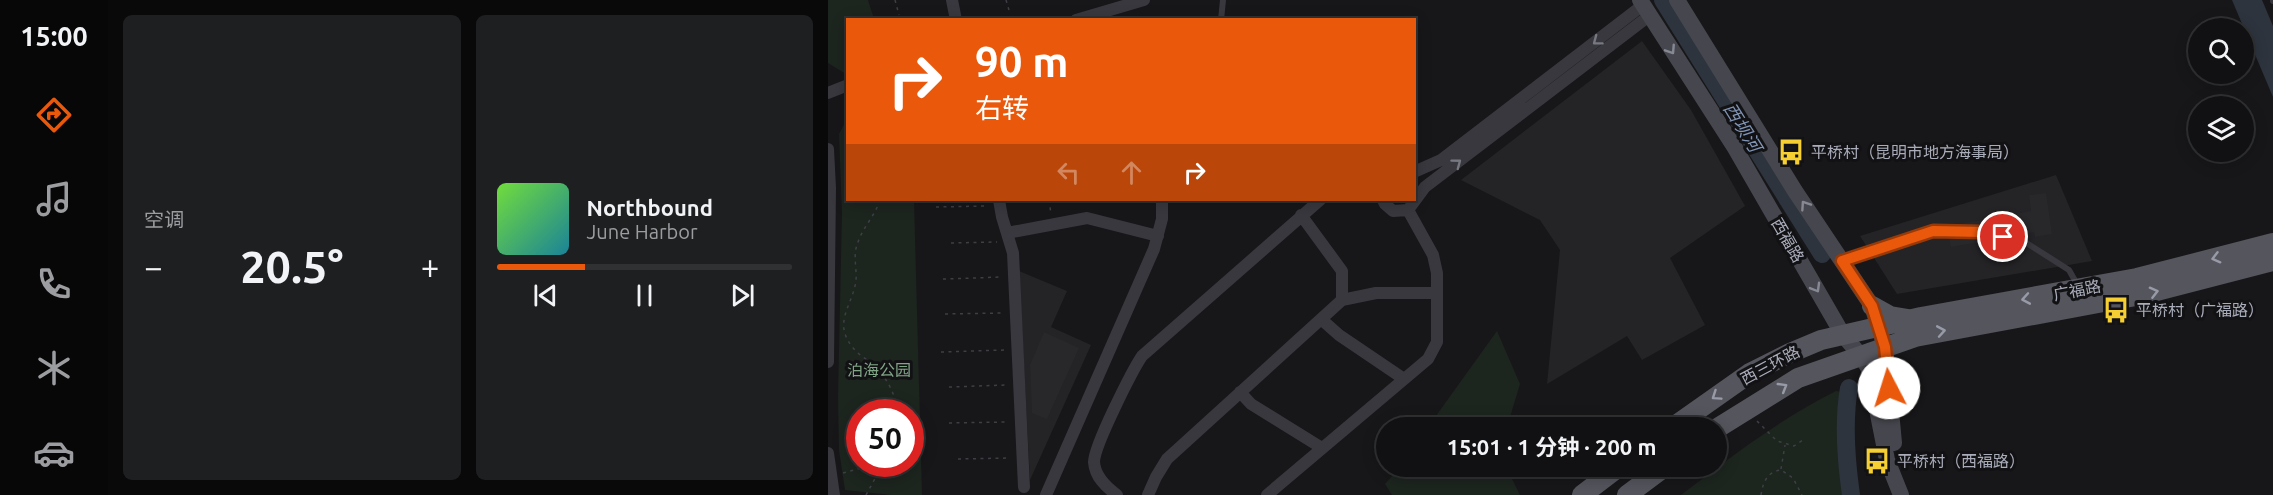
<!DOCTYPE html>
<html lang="zh">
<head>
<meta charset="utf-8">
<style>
	body { margin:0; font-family:Ubuntu,"Noto Sans SC",sans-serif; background:#1e1f21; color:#f1f3f6; height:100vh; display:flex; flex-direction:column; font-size:22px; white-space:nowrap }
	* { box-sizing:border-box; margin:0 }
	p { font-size:20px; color:#9c9da0 }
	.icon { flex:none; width:33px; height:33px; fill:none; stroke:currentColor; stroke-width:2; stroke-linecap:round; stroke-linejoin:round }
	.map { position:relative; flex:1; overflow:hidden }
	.sheet { display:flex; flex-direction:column; gap:15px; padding:15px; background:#09090a; width:720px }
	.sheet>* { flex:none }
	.hud { position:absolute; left:18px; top:18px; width:570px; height:183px; border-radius:0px; box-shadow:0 3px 15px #0003,0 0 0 2px #303133; background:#ea580c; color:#fff; overflow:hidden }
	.fabs { position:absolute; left:1360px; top:18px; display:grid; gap:12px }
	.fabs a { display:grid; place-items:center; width:66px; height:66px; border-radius:50%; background:#111113; box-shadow:0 3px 15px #0003,0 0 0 2px #303133; font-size:30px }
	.speed { position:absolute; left:18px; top:399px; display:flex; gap:12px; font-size:30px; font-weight:700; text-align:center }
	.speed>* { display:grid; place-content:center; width:78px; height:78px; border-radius:50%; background:#111113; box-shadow:0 3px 15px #0003,0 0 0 2px #303133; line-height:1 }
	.speed .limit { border:9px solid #d22; background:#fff; color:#111 }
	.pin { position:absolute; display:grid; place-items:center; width:51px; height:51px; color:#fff; margin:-26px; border:3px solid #fff; border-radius:50%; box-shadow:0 2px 6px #0007 }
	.me { position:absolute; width:66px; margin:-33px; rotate:355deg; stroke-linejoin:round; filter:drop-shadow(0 0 4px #0008) }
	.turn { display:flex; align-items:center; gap:21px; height:126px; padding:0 30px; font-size:27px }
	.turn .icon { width:78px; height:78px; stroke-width:2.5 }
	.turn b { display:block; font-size:42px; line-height:51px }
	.lanes { display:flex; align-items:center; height:57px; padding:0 30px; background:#0003; justify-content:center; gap:30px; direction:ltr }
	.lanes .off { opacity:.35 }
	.big { font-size:45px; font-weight:700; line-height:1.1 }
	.sheet .tile { flex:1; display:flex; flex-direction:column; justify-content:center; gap:9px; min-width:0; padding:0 21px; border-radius:9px; background:#1e1f21 }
	.song { display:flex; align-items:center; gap:18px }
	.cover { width:72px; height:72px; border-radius:9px; background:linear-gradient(135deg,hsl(100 70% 55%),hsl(190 70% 35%)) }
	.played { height:6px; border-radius:3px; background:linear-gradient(90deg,#ea580c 30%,#303133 30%) }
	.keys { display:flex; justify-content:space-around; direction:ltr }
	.heat { display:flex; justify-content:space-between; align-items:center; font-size:33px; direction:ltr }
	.sheet .tiles { flex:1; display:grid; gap:15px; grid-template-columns:repeat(2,1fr) }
	.trip { position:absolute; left:548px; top:417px; width:351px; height:60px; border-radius:30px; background:#111113; box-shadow:0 3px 15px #0003,0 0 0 2px #303133; font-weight:700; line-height:60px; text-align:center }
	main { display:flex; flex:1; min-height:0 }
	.dock { display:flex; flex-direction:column; width:108px; justify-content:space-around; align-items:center; background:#070708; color:#9c9da0 }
	.dock .icon { width:42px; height:42px }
	.dock .current { color:#ea580c }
	.dock b { font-size:27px; color:#f1f3f6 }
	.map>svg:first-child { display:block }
</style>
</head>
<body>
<main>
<nav class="dock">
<b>15:00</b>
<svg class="icon current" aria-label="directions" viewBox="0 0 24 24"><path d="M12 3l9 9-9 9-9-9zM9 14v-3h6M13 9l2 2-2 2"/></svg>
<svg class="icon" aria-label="music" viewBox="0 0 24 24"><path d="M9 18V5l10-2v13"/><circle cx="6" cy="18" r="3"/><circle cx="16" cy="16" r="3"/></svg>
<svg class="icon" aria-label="phone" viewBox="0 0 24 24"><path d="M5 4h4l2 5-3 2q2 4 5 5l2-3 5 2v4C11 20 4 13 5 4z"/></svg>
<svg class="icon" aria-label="climate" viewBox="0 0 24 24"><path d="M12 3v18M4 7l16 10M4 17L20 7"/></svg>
<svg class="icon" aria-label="car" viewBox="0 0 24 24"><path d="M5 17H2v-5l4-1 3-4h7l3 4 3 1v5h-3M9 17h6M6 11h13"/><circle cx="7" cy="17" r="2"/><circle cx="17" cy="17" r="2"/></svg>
</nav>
<section class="sheet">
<div class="tiles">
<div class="tile"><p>空调</p>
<div class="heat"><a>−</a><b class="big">20.5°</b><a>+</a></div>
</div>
<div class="tile">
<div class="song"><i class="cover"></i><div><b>Northbound</b><p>June Harbor</p></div></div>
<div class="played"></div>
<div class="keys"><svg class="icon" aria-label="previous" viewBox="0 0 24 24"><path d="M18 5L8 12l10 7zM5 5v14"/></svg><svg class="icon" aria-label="pause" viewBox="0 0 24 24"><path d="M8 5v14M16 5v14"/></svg><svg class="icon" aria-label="next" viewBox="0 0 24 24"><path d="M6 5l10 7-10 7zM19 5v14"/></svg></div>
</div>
</div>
</section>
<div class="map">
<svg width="1445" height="495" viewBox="0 0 1445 495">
	<rect width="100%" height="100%" fill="#171719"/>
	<path fill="#242326" d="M814 41 863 110 917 206 842 258 877 325 814 360 799 336 719 384 732 250 712 220 633 180Z
		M1228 175 1264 261 1069 294 1032 236Z
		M191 271 239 291 223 327 263 345 202 480Z"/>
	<path fill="#1d251f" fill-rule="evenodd" d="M0 0H40L46 19 20 20 18 74 0 63Z
		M19 119 20 200H86L94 495H63L17 490 11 450 10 397 14 213 11 134ZM82 412V464H32V412Z
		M669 331 692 384 679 427H600Z
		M1008 391 1014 392 1012 466 1016 495H853C903 457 952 419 1008 391Z
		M572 467H678L692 495H564L557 484Z"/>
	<path fill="#2d343e" d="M1404 0H1434L1445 26V97Z"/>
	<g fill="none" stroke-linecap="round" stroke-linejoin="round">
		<path stroke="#2d343e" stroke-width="18" d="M835 0 994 254
			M1021 388C1015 422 1018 460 1023 495"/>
	</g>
	<path fill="#28272a" d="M1218 193 1224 234 1207 237 1206 232 1190 235 1155 227 1121 226 1203 211 1201 195Z
		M1121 237H1153L1163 240 1123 247Z
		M216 332 251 348 219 419 204 413 202 365Z"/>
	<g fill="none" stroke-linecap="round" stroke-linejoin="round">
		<path stroke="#3e3f45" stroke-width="1.5" stroke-dasharray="3 4.5" stroke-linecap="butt" d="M67 0 71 15
			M178 0 181 10
			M52 200C47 216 34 228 29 245 25 256 29 269 28 281 24 307 3 324 27 350 33 357 42 361 48 367 60 380 68 396 70 412
			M221 200 223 214
			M269 200 270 207
			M108 207 159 206
			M123 243 169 242
			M115 279 174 277
			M117 314 175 313
			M113 352 177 350
			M121 387 179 385
			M929 421 949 441 966 446 975 440
			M121 423 180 422
			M130 459 182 458
			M953 469 957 445
			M15 473 47 464
			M38 495 55 464
			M933 495C935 482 939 472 953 470L965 478 974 495"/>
		<path stroke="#38383e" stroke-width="6" d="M1445 0V1
			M393 20 395 0
			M1016 260 1105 231 1154 232 1197 242 1241 270 1250 286"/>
		<path stroke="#38383e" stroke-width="12" d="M124 0 128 20
			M248 20 316 0
			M0 93 20 85
			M0 149 2 188 0 362
			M586 172 613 160 815 5
			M171 200 174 217 185 253 196 487
			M555 200 557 204 565 211 580 210 597 187 821 16
			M473 215 514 271V300
			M179 233 259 218 330 236
			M493 319 511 335 576 379
			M412 392 423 404 494 448
			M0 453 6 495
			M218 495 326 249 334 219V200
			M289 495C278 487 267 477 266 462 266 446 304 371 314 356L492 200
			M320 495 328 477 339 459 514 300 548 293H609
			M439 495 600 359 609 342V273L605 255 580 210"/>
		<path stroke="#46474e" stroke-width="16" d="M812 0 907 148 1015 335 1033 356 1041 369 1059 460 1073 495
			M849 0 967 191 1044 306 1057 347 1066 443"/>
		<path stroke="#54555d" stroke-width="20" d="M1044 306 1062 316 1080 319
			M844 428 922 373 962 353 993 340 1093 317 1309 278 1445 243
			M888 429 970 378 1087 337 1313 295 1445 261
			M754 495 792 466
			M799 495 838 466"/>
	</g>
	<defs><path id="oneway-chevron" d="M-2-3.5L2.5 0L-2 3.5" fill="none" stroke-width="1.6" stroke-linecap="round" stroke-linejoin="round" transform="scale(1.5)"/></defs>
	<g stroke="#767882">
		<use href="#oneway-chevron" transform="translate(769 41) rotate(143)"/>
		<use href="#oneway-chevron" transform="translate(629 163) rotate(-37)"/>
	</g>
	<g stroke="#868994">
		<use href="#oneway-chevron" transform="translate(843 50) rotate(57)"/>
		<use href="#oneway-chevron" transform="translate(977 205) rotate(-124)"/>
		<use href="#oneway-chevron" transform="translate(988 288) rotate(60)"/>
	</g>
	<g stroke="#989ba7">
		<use href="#oneway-chevron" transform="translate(1388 258) rotate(165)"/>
		<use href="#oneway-chevron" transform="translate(1326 292) rotate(-14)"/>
		<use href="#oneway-chevron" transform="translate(1198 299) rotate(170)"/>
		<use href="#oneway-chevron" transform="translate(1113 331) rotate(-10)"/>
		<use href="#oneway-chevron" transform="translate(955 387) rotate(-31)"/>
		<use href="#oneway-chevron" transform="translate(888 396) rotate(146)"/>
	</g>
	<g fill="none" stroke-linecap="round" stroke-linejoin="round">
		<g stroke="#983908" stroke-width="15">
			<path id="route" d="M1061 388 1057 347 1044 306 1014 261 1105 231 1154 232 1175 237"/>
		</g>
		<use href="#route" stroke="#ea580c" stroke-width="10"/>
	</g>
	<defs>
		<g id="bus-bare" transform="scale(2.07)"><path d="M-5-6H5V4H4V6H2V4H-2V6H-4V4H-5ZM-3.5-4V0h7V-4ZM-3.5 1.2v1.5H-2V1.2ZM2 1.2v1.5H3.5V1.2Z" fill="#f6d033" stroke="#121214" stroke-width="2.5" paint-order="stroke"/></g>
	</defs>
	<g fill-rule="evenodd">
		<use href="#bus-bare" x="963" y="152"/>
		<use href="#bus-bare" x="1288" y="310"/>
		<use href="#bus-bare" x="1049" y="461"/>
	</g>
	<g text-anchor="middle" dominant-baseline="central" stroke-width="6" stroke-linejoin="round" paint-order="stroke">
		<g font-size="16" fill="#a9acb9" stroke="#121214" text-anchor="start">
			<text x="983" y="152">平桥村（昆明市地方海事局）</text>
			<text x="1308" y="310">平桥村（广福路）</text>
			<text x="1069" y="461">平桥村（西福路）</text>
		</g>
		<g font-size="16" fill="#a9acb9" stroke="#121214">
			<text transform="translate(960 240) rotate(60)">西福路</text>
			<text transform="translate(1249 290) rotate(-11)">广福路</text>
			<text transform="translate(942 365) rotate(-28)">西三环路</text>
		</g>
		<g font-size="16" fill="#80a587" stroke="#121214">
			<text x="51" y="370">泊海公园</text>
		</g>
		<g font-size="18" font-style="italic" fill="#8094b5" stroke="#121214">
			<text transform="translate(915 127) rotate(58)">西坝河</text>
		</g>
	</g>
</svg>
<div class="fabs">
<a><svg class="icon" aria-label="search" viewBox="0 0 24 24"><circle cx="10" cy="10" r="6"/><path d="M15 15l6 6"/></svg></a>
<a><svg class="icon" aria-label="layers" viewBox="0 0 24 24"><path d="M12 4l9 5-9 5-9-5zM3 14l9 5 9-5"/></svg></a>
</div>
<div class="speed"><div class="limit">50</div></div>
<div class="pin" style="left:1175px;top:237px;background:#d93025"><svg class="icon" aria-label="arrive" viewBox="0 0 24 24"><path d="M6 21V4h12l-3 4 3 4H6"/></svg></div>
<svg class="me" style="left:1061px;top:388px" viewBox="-20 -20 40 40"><circle r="19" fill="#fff"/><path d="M0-13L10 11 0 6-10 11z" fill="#ea580c"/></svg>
<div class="trip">15:01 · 1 分钟 · 200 m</div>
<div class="hud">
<div class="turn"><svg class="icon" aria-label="right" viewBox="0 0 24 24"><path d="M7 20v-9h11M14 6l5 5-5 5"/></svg><div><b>90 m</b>右转</div></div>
<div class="lanes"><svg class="icon off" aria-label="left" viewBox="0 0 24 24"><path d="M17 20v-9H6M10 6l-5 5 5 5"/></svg><svg class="icon off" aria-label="ahead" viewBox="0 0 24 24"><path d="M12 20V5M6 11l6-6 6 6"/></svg><svg class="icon" aria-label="right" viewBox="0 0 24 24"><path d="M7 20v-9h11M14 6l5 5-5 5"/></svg></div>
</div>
</div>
</main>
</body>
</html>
